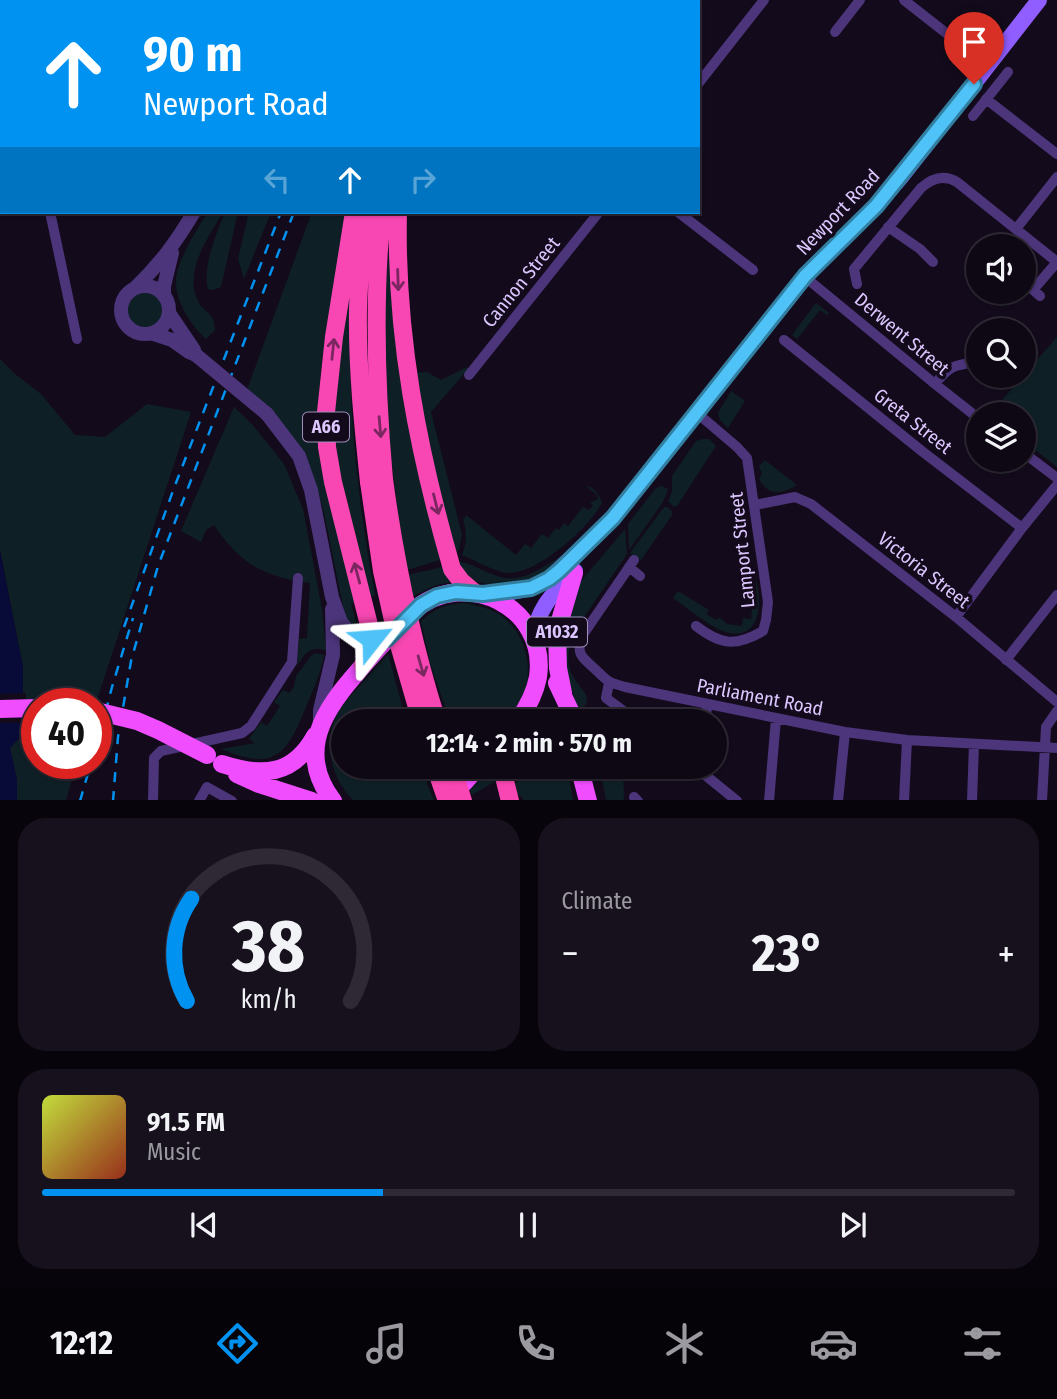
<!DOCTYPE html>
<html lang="en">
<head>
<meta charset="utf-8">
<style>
	body { margin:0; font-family:"Fira Sans Condensed",sans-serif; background:#17111e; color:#f1f3f6; height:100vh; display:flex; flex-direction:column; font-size:26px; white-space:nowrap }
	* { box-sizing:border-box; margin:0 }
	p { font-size:23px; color:#9b9aa0 }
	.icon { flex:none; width:38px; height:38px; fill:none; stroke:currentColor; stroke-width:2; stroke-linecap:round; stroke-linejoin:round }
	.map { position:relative; height:800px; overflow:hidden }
	.drawer { display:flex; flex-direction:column; gap:18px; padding:18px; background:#08040c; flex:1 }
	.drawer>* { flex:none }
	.hud { position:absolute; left:0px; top:0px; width:700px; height:214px; box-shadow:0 2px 5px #0004,0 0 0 2px #2e2934; background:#0092f1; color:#fff; overflow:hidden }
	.fabs { position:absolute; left:966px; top:234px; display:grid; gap:14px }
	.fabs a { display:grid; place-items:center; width:70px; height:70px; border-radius:50%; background:#0e0815; box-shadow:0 2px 5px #0004,0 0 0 2px #2e2934; font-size:35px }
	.speed { position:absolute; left:21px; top:688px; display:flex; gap:14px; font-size:35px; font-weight:700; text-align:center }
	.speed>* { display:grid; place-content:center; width:91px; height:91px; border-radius:50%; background:#0e0815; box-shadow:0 2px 5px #0004,0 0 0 2px #2e2934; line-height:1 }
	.speed .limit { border:10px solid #d22; background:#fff; color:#111 }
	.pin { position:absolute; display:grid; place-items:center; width:60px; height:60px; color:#fff; margin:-72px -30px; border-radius:50% 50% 50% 0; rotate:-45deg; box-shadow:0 0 7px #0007 }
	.pin .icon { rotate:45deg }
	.me { position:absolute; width:77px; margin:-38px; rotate:62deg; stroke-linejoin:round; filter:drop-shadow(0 0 5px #0008) }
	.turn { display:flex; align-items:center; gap:24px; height:147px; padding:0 28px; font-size:32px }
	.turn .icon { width:91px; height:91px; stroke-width:2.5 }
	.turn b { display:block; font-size:49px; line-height:60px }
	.lanes { display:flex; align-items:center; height:66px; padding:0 28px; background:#0003; justify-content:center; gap:35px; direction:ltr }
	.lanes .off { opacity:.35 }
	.big { font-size:52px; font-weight:700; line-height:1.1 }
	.drawer .widget { flex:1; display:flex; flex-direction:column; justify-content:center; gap:10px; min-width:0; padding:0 24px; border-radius:28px; background:#17111e }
	.drawer .dial { align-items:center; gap:0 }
	.dial svg { height:182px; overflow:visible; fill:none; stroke:#2e2934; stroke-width:7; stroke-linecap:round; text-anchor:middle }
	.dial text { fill:#f1f3f6; stroke:none }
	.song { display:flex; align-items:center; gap:21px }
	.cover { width:84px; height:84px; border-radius:10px; background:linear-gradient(135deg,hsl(70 70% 55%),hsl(10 70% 35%)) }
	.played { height:7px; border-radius:4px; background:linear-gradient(90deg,#0092f1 35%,#2e2934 35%) }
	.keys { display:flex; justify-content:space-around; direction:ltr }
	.heat { display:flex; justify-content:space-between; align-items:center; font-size:38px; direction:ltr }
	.drawer .tiles { flex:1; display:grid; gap:18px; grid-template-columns:1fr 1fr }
	.widget:last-child { grid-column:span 2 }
	.trip { position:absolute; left:331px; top:709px; width:396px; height:70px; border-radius:35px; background:#0e0815; box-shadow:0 2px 5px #0004,0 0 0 2px #2e2934; font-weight:700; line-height:70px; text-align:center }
	.tab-bar { display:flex; height:112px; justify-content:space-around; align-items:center; background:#060308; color:#9b9aa0 }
	.tab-bar .icon { width:49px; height:49px }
	.tab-bar .on { color:#0092f1 }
	.tab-bar b { font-size:32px; color:#f1f3f6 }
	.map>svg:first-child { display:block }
</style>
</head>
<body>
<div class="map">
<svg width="1057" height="801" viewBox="0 0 1057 801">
	<rect width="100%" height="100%" fill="#130b1c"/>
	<path fill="#0e2026" d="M208 212H223C208 238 182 273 199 303 202 309 210 313 213 319 214 322 214 326 215 330L206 339C191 325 176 303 176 282 175 264 198 227 208 212Z
		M225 212H238L221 287 213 290 208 289C202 266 217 233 225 212Z
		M249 212H271L244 279 238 259Z
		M312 212H345L320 379 318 408 323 473 328 498 357 601 351 604 358 629 349 622 345 616 323 508 310 468 247 390Z
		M391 234 443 559 407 570C393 487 384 404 384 320 384 291 388 262 391 234Z
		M352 242C351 305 348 368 353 430 357 486 365 540 375 595L370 597 331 437Z
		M127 310a18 18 0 1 1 36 0a18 18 0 1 1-36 0Z
		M816 303 829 313 827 315 820 310 797 339 792 335Z
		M1057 337V467L1024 441V415L990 414Z
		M0 359 15 374 41 394 75 435 105 437 147 404 191 412 96 703 37 704V763H77L66 800H17V780L10 748 23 734V667L0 549Z
		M467 367 468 369 431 412 462 535 459 549 455 554 449 535 414 373 427 372 441 380Z
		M731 391 745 401 728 428 720 420 718 413Z
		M234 407 252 424 284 464 303 509 322 609 326 650C308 646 306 653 297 666L299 639 307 638 310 583C264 577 240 564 214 525L206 530 201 542 181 531Z
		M703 439H709L716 446 677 506 674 507 668 501 672 492V476L696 441Z
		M765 460 797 485C781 494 769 497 759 479L762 474 759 466Z
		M586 486C595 487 598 494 602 502 591 527 537 574 508 573 495 572 475 560 462 555 467 542 467 533 463 519L465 518 466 515 516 555 525 544 531 548 542 534 548 538 556 528 559 530 564 523 568 526 583 507 589 510 593 505 590 503 598 499 597 495Z
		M662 486 668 489 663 502 629 550 628 524 656 488Z
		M664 507H667L672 511V515L641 560 630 553Z
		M625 529 627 554 576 629C569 644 564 663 574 678 578 685 584 690 587 697L586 704 582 708H578L568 680 563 634 577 586Z
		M562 556 537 580 504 587 478 582 468 578 457 562C468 562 479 569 489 573 519 587 536 570 562 556Z
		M445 565 451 582 436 585 413 596 407 575C418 572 436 570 445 565Z
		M755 579C764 601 760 645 723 631 707 625 688 608 673 598L678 591 709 610 706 614 716 620 720 618 727 624 742 626 743 618 751 619Z
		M464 603C474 605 486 607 495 612 523 626 535 666 524 693 520 703 512 712 506 721H450L430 663 421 621C436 608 444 605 464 603Z
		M316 653 324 655C321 673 313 690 306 707 286 756 275 771 221 749L255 743 249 739 261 722 267 726 280 706 274 702 283 690 289 693 294 687 296 676 312 655Z
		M388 653 406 721H343V766L420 767 434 800H353C330 777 322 740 339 711 343 703 350 697 356 690 367 678 378 665 388 653Z
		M492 767H498L499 779 472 795 470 790Z
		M530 767H567L573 800H523V798L517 794 515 783 521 780Z
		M600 767H623L624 800H606Z"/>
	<path fill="#080b38" d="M0 551 23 667V734L10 748 17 780V800H0Z"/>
	<path fill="#130b1c" d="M26 693V723H0V694Z"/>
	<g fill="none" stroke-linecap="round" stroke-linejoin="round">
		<path stroke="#4c357b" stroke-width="10" d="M5 0V2
			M904 0 988 66
			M835 32 860 0
			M698 84 764 0
			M986 99 1057 154
			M973 116 1008 72
			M50 212 77 339
			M678 212 753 270
			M888 227 920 249 933 262
			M1016 229 1057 177
			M805 277 935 384 978 418
			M1024 282 1040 296
			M857 284 854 269 921 188C932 178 944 174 957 182L1057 262
			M1033 290 1057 262
			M784 340 923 452 1022 528
			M469 375 599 212
			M935 384C950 365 955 365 978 362
			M1024 453 1057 478
			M755 505 795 497 811 504 956 617 1057 702
			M634 560 582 636C575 656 584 658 596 670 609 682 607 682 625 687L845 732 907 740 1057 748
			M629 567 640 576
			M956 617 1022 528 1057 485
			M696 626C721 645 735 647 763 631L766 620 768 602 747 458 737 447 697 413
			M1006 660 1057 595
			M609 683 606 698 637 721
			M706 721 707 704
			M694 766 737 801
			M634 797 638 801
			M153 801 154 758 161 751 242 733 251 726 292 662 298 578
			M199 801 207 787 232 801
			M769 801 776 719
			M838 801 845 732
			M904 801 907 740
			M972 801 974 744
			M1042 801 1046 727 1057 711"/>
		<path stroke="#4c357b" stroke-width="14" d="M297 2V0
			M121 310a24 24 0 1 1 48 0a24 24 0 1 1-48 0Z
			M135 288C161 263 176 242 194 212
			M164 296V286L172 253
			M169 313 194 350
			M151 333 172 340 189 352 196 355
			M267 414 299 456 311 490 332 597 341 622 347 629 358 637 379 639
			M320 724V710L333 655 332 609"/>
		<path stroke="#905dff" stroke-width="16" d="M483 594 512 592 531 588 549 579 613 518 805 277 876 206 901 177 1039 0
			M533 638C539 605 553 594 575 571"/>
		<path stroke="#f04dff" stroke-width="18" d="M557 683 575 721
			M563 693 558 668 557 631 574 573
			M0 709 37 708
			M222 764C262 777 293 776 315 736
			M579 766 588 801
			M237 774 259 784 312 801
			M451 797 479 766
			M333 801C291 746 332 700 369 659 383 643 398 627 413 611 465 566 548 607 538 677 535 693 527 708 518 721"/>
		<path stroke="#f847b2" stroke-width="18" d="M410 2 411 0
			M430 2V0
			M354 212 334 337 326 412 327 447 333 482 371 633 369 654 363 665
			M365 212C362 244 359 277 358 309 357 367 363 425 369 482
			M382 212C373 301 376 390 384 479
			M398 212C395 335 418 451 452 569L461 581 474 592
			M435 766 447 801
			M505 766V781L510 801"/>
		<path stroke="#0092f1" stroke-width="2.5" stroke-dasharray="10 9" stroke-linecap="butt" d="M357 2 358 0
			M375 2 376 0
			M124 627 174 488 281 212
			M96 749 112 687 133 618
			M80 801 91 763
			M113 801 118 737 131 661 158 566 294 212"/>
		<path stroke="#4c357b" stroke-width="14" d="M196 355 267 414"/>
		<path stroke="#f04dff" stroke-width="18" d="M96 711 137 721 158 730 207 755"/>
		<path stroke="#f847b2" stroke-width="18" d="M384 479C395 561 412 642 437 721
			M369 482 382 571 397 638 421 721
			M452 766 463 801"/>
	</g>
	<defs><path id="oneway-shaft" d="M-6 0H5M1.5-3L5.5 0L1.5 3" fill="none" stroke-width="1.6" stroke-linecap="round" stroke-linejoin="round" transform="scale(1.75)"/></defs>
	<g stroke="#7a2660">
		<use href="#oneway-shaft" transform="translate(398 280) rotate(88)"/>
		<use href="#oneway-shaft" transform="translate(333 349) rotate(-84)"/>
		<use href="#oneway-shaft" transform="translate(380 427) rotate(85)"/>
		<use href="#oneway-shaft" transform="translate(436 504) rotate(76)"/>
		<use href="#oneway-shaft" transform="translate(357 573) rotate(-105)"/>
		<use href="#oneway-shaft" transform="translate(421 666) rotate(74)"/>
	</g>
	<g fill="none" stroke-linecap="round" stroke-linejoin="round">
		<g stroke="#337fa1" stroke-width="18">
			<path id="route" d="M372 639H387L421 605 437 596 456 592 483 594 531 588 549 579 559 571 613 518 805 276 876 206 974 84"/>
		</g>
		<use href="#route" stroke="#4fc3f7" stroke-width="12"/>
	</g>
	<g text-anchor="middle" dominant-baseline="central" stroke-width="7" stroke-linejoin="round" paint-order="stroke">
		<g fill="#130b1c" stroke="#a08ebb" stroke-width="2">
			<rect x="303" y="412.5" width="46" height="29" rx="5"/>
			<rect x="527" y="617.5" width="60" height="29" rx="5"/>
		</g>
		<g font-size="18" font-weight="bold" fill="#ddc6ff">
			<text x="326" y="427">A66</text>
			<text x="557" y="632">A1032</text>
		</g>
		<g font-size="19" fill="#ddc6ff" stroke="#130b1c">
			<text transform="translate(838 212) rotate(-46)">Newport Road</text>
			<text transform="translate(521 282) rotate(-51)">Cannon Street</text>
			<text transform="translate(902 334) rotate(40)">Derwent Street</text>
			<text transform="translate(913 421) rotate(38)">Greta Street</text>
			<text transform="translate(742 550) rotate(-96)">Lamport Street</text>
			<text transform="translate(924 570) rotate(38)">Victoria Street</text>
			<text transform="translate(760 697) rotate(11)">Parliament Road</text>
		</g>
	</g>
</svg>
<div class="fabs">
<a><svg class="icon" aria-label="sound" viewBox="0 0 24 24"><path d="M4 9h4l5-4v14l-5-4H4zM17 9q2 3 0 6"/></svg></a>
<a><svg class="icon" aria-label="search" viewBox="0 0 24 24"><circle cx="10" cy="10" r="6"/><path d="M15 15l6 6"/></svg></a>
<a><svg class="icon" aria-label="layers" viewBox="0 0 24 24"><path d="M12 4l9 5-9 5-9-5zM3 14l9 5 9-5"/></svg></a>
</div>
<div class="speed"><div class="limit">40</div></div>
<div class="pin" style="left:974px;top:84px;background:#d93025"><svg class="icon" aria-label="arrive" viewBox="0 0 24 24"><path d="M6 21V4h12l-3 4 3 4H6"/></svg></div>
<svg class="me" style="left:372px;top:639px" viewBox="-20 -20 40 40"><path d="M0-17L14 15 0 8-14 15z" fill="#4fc3f7" stroke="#fff" stroke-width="4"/></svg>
<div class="trip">12:14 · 2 min · 570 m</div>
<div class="hud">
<div class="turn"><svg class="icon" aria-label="ahead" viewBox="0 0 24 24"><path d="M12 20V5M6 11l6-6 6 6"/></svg><div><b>90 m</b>Newport Road</div></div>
<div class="lanes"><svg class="icon off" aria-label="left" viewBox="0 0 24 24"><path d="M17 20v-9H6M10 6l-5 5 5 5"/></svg><svg class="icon" aria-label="ahead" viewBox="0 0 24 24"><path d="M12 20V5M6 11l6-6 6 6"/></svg><svg class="icon off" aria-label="right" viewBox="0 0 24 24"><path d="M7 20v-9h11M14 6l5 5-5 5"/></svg></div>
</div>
</div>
<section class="drawer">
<div class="tiles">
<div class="widget dial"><svg viewBox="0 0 100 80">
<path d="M14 69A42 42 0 1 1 86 69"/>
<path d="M14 69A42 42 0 0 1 16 24" stroke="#0092f1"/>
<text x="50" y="56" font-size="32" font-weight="700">38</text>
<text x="50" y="72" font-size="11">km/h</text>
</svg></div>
<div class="widget"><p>Climate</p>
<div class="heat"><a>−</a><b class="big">23°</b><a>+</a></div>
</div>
<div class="widget">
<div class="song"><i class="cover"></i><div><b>91.5 FM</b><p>Music</p></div></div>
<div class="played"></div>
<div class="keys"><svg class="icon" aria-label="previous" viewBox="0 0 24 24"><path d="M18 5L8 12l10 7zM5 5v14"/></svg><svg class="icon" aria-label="pause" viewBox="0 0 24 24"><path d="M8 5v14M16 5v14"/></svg><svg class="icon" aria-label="next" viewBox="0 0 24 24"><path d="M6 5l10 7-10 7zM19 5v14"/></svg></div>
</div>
</div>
</section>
<nav class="tab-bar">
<b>12:12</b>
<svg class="icon on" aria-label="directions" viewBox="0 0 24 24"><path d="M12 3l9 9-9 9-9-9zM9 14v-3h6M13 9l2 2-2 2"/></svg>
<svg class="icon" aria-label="music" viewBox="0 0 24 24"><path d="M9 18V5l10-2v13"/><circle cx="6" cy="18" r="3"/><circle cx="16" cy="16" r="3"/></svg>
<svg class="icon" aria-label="phone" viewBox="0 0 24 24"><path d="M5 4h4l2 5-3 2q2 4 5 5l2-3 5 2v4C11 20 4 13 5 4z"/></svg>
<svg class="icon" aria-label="climate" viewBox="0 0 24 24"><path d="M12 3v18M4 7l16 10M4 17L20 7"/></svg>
<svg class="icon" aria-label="car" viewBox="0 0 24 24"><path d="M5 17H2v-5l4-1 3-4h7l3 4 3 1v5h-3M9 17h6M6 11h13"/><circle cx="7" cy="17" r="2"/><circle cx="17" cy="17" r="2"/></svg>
<svg class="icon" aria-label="filters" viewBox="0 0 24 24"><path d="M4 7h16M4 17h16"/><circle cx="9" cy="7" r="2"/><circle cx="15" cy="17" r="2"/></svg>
</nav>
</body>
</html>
